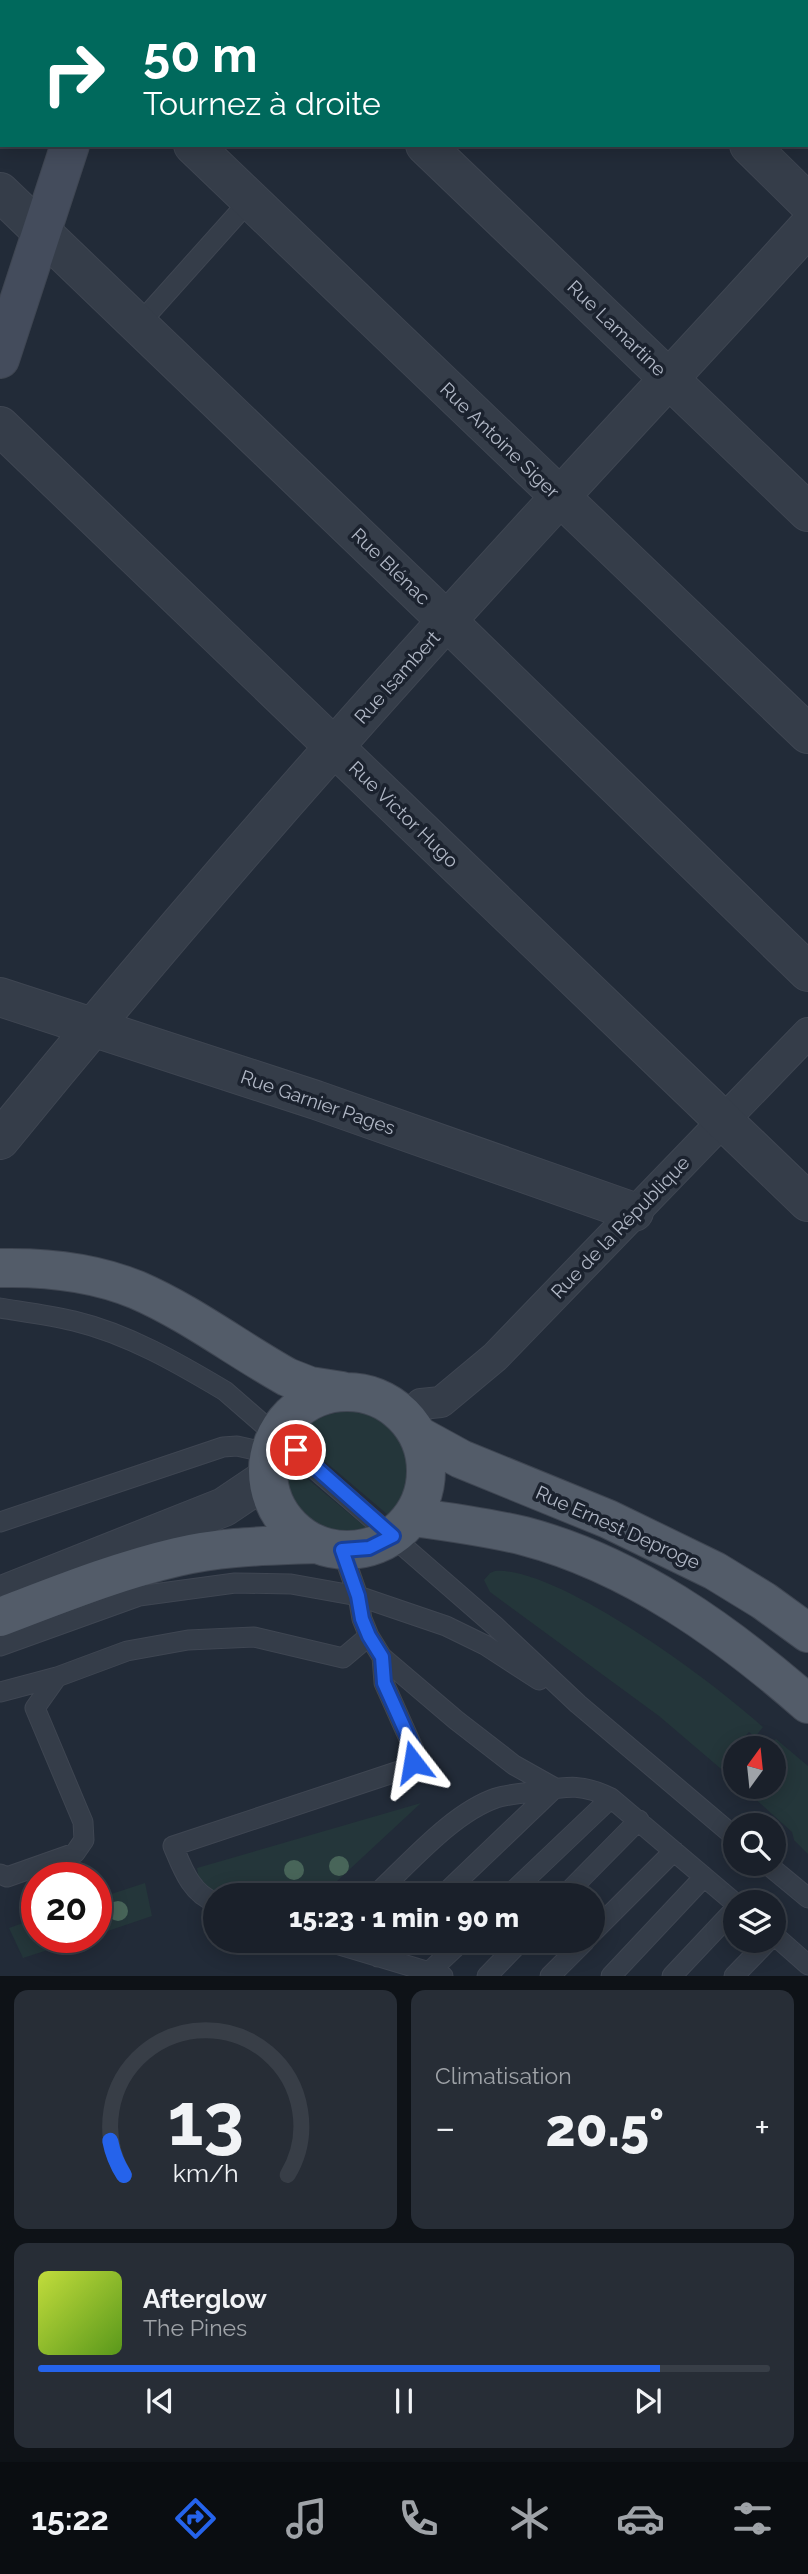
<!DOCTYPE html>
<html lang="fr">
<head>
<meta charset="utf-8">
<style>
	body { margin:0; font-family:Raleway,sans-serif; background:#272d36; color:#f1f3f6; height:100vh; display:flex; flex-direction:column; font-size:26px; white-space:nowrap }
	* { box-sizing:border-box; margin:0 }
	p { font-size:23px; color:#9fa3a8 }
	.icon { flex:none; width:38px; height:38px; fill:none; stroke:currentColor; stroke-width:2; stroke-linecap:round; stroke-linejoin:round }
	.map { position:relative; height:1976px; overflow:hidden }
	.details { display:flex; flex-direction:column; gap:14px; padding:14px; background:#0e1217; flex:1 }
	.details>* { flex:none }
	.banner { position:absolute; left:0px; top:0px; width:808px; height:147px; box-shadow:0 4px 18px #0003,0 0 0 2px #383e47; background:#00695c; color:#fff; overflow:hidden }
	.needle { width:46px; rotate:15deg }
	.buttons { position:absolute; left:723px; top:1736px; display:grid; gap:14px }
	.buttons a { display:grid; place-items:center; width:63px; height:63px; border-radius:50%; background:#1a202a; box-shadow:0 4px 18px #0003,0 0 0 2px #383e47; font-size:35px }
	.speed { position:absolute; left:21px; top:1862px; display:flex; gap:14px; font-size:35px; font-weight:700; text-align:center }
	.speed>* { display:grid; place-content:center; width:91px; height:91px; border-radius:50%; background:#1a202a; box-shadow:0 4px 18px #0003,0 0 0 2px #383e47; line-height:1 }
	.speed .limit { border:10px solid #d22; background:#fff; color:#111 }
	.pin { position:absolute; display:grid; place-items:center; width:60px; height:60px; color:#fff; margin:-30px; border:4px solid #fff; border-radius:50%; box-shadow:0 2px 7px #0007 }
	.me { position:absolute; width:77px; margin:-38px; rotate:346deg; stroke-linejoin:round; filter:drop-shadow(0 0 5px #0008) }
	.turn { display:flex; align-items:center; gap:24px; height:147px; padding:0 28px; font-size:32px }
	.turn .icon { width:91px; height:91px; stroke-width:2.5 }
	.turn b { display:block; font-size:49px; line-height:60px }
	.big { font-size:52px; font-weight:800; line-height:1.1 }
	.details .widget { flex:1; display:flex; flex-direction:column; justify-content:center; gap:10px; min-width:0; padding:0 24px; border-radius:14px; background:#272d36 }
	.details .dial { align-items:center; gap:0 }
	.dial svg { height:182px; overflow:visible; fill:none; stroke:#383e47; stroke-width:7; stroke-linecap:round; text-anchor:middle }
	.dial text { fill:#f1f3f6; stroke:none }
	.song { display:flex; align-items:center; gap:21px }
	.cover { width:84px; height:84px; border-radius:10px; background:linear-gradient(135deg,hsl(70 70% 55%),hsl(90 70% 35%)) }
	.played { height:7px; border-radius:4px; background:linear-gradient(90deg,#2563eb 85%,#383e47 85%) }
	.keys { display:flex; justify-content:space-around; direction:ltr }
	.heat { display:flex; justify-content:space-between; align-items:center; font-size:38px; direction:ltr }
	.details .tiles { flex:1; display:grid; gap:14px; grid-template-columns:1fr 1fr }
	.widget:last-child { grid-column:span 2 }
	.trip { position:absolute; left:203px; top:1883px; width:402px; height:70px; border-radius:35px; background:#1a202a; box-shadow:0 4px 18px #0003,0 0 0 2px #383e47; font-weight:800; line-height:70px; text-align:center }
	.tabs { display:flex; height:112px; justify-content:space-around; align-items:center; background:#0a0d11; color:#9fa3a8 }
	.tabs .icon { width:49px; height:49px }
	.tabs .current { color:#2563eb }
	.tabs b { font-size:32px; color:#f1f3f6 }
	.map>svg:first-child { display:block }
</style>
</head>
<body>
<div class="map">
<svg width="808" height="1976" viewBox="0 0 808 1976">
	<rect width="100%" height="100%" fill="#222b38"/>
	<path fill="#24363a" d="M346 1411C413 1410 433 1470 394 1520L295 1436C310 1421 325 1414 346 1411Z
		M286 1461 375 1535C322 1546 279 1518 286 1461Z
		M495 1571C558 1566 715 1683 763 1727L755 1737 749 1732 728 1755 735 1764 727 1774 659 1716 490 1592 484 1580 490 1573Z
		M776 1739 808 1766V1854L794 1840 792 1832 742 1787H774V1758L777 1753 769 1746Z
		M421 1803 322 1895H217L201 1891 197 1868Z
		M145 1883 152 1916 96 1935V1899Z
		M37 1918V1937H88L23 1958 9 1928Z"/>
	<g fill="none" stroke-linecap="round" stroke-linejoin="round">
		<g stroke="#3f4652" stroke-width="21">
			<path id="service" d="M139 324 250 200
				M0 1308C25 1312 50 1315 74 1321 128 1334 178 1363 225 1391L495 1626 578 1704 735 1837
				M0 1522 223 1447 237 1446 269 1453
				M342 1550 358 1596 362 1619 369 1636 382 1657 456 1720 514 1765 555 1788 443 1895
				M0 1646 139 1596 235 1583 291 1584 358 1596 446 1626 485 1645 539 1680
				M0 1692 57 1677 127 1651 188 1640 254 1637 343 1658 369 1636
				M767 1864 808 1898
				M0 1874 7 1877 75 1853 84 1840 83 1822 35 1708 57 1677
				M375 1895C409 1864 452 1813 496 1798 509 1794 525 1793 539 1791 569 1786 583 1784 611 1798L735 1903
				M509 1895 611 1798
				M565 1895 639 1820
				M215 1902C191 1894 182 1867 173 1846L405 1769 413 1762 414 1750 384 1683 382 1657
				M593 1932 674 1851
				M774 1935 808 1965
				M326 1941 443 1976
				M378 1957 395 1941
				M429 1972 462 1941
				M487 1976 521 1941
				M550 1976 585 1941
				M611 1976 704 1877
				M672 1976 735 1909
				M734 1976 768 1941"/>
		</g>
		<g stroke="#3f4652" stroke-width="32">
			<path id="pedestrian" d="M421 1404 441 1402 495 1357 808 1033"/>
		</g>
		<g stroke="#3f4652" stroke-width="40">
			<path id="minor" d="M43 0 44 2
				M272 0 274 2
				M603 0 605 2
				M193 145 808 734
				M425 145 808 512
				M749 145 808 203
				M0 192 447 621 808 972
				M0 426 808 1202
				M0 997 316 1100 634 1212
				M0 1140C179 920 367 706 559 498 642 407 726 318 808 227
				M0 1596 224 1507 267 1478"/>
		</g>
		<g stroke="#3f4652" stroke-width="40">
			<path id="secondary" d="M116 2V0
				M0 359 70 145"/>
		</g>
		<g stroke="#3f4652" stroke-width="40">
			<path id="primary" d="M0 1268C47 1267 94 1272 137 1290 190 1313 237 1349 287 1377L310 1386 342 1391
				M268 1471a79 79 0 1 1 158 0a79 79 0 1 1-158 0Z
				M419 1436 461 1459 608 1519 715 1571 764 1601 808 1633
				M413 1517C450 1522 487 1527 524 1536 631 1564 726 1632 808 1704
				M0 1617C58 1595 117 1571 177 1557 222 1546 269 1546 315 1544"/>
		</g>
		<use href="#service" stroke="#353d49" stroke-width="19"/>
		<use href="#pedestrian" stroke="#353d49" stroke-width="30"/>
		<use href="#minor" stroke="#353d49" stroke-width="38"/>
		<use href="#secondary" stroke="#444c5c" stroke-width="38"/>
		<use href="#primary" stroke="#535c69" stroke-width="38"/>
	</g>
	<g fill="#486559">
		<circle cx="339" cy="1866" r="10"/>
		<circle cx="294" cy="1870" r="10"/>
		<circle cx="118" cy="1911" r="10"/>
	</g>
	<g fill="none" stroke-linecap="round" stroke-linejoin="round">
		<g stroke="#184099" stroke-width="18">
			<path id="route" d="M296 1450 393 1536 369 1548 342 1550 358 1596 362 1619 369 1636 382 1657 384 1683 414 1750 413 1762"/>
		</g>
		<use href="#route" stroke="#2563eb" stroke-width="12"/>
	</g>
	<g text-anchor="middle" dominant-baseline="central" stroke-width="7" stroke-linejoin="round" paint-order="stroke">
		<g font-size="19" fill="#b0b7c5" stroke="#1b222e">
			<text transform="translate(617 328) rotate(44)">Rue Lamartine</text>
			<text transform="translate(500 440) rotate(44)">Rue Antoine Siger</text>
			<text transform="translate(391 566) rotate(44)">Rue Blénac</text>
			<text transform="translate(397 677) rotate(-48)">Rue Isambert</text>
			<text transform="translate(404 814) rotate(44)">Rue Victor Hugo</text>
			<text transform="translate(318 1102) rotate(19)">Rue Garnier Pages</text>
			<text transform="translate(620 1227) rotate(-46)">Rue de la République</text>
			<text transform="translate(618 1527) rotate(24)">Rue Ernest Deproge</text>
		</g>
	</g>
</svg>
<div class="buttons">
<a><svg class="needle" viewBox="-14 -14 28 28"><path d="M0-13l5 13h-10z" fill="#e53935"/><path d="M0 13l5-13h-10z" fill="#9fa3a8"/></svg></a>
<a><svg class="icon" aria-label="search" viewBox="0 0 24 24"><circle cx="10" cy="10" r="6"/><path d="M15 15l6 6"/></svg></a>
<a><svg class="icon" aria-label="layers" viewBox="0 0 24 24"><path d="M12 4l9 5-9 5-9-5zM3 14l9 5 9-5"/></svg></a>
</div>
<div class="speed"><div class="limit">20</div></div>
<div class="pin" style="left:296px;top:1450px;background:#d93025"><svg class="icon" aria-label="arrive" viewBox="0 0 24 24"><path d="M6 21V4h12l-3 4 3 4H6"/></svg></div>
<svg class="me" style="left:413px;top:1762px" viewBox="-20 -20 40 40"><path d="M0-17L14 15 0 8-14 15z" fill="#2563eb" stroke="#fff" stroke-width="4"/></svg>
<div class="trip">15:23 · 1 min · 90 m</div>
<div class="banner">
<div class="turn"><svg class="icon" aria-label="right" viewBox="0 0 24 24"><path d="M7 20v-9h11M14 6l5 5-5 5"/></svg><div><b>50 m</b>Tournez à droite</div></div>
</div>
</div>
<section class="details">
<div class="tiles">
<div class="widget dial"><svg viewBox="0 0 100 80">
<path d="M14 69A42 42 0 1 1 86 69"/>
<path d="M14 69A42 42 0 0 1 8 54" stroke="#2563eb"/>
<text x="50" y="56" font-size="32" font-weight="700">13</text>
<text x="50" y="72" font-size="11">km/h</text>
</svg></div>
<div class="widget"><p>Climatisation</p>
<div class="heat"><a>−</a><b class="big">20.5°</b><a>+</a></div>
</div>
<div class="widget">
<div class="song"><i class="cover"></i><div><b>Afterglow</b><p>The Pines</p></div></div>
<div class="played"></div>
<div class="keys"><svg class="icon" aria-label="previous" viewBox="0 0 24 24"><path d="M18 5L8 12l10 7zM5 5v14"/></svg><svg class="icon" aria-label="pause" viewBox="0 0 24 24"><path d="M8 5v14M16 5v14"/></svg><svg class="icon" aria-label="next" viewBox="0 0 24 24"><path d="M6 5l10 7-10 7zM19 5v14"/></svg></div>
</div>
</div>
</section>
<nav class="tabs">
<b>15:22</b>
<svg class="icon current" aria-label="directions" viewBox="0 0 24 24"><path d="M12 3l9 9-9 9-9-9zM9 14v-3h6M13 9l2 2-2 2"/></svg>
<svg class="icon" aria-label="music" viewBox="0 0 24 24"><path d="M9 18V5l10-2v13"/><circle cx="6" cy="18" r="3"/><circle cx="16" cy="16" r="3"/></svg>
<svg class="icon" aria-label="phone" viewBox="0 0 24 24"><path d="M5 4h4l2 5-3 2q2 4 5 5l2-3 5 2v4C11 20 4 13 5 4z"/></svg>
<svg class="icon" aria-label="climate" viewBox="0 0 24 24"><path d="M12 3v18M4 7l16 10M4 17L20 7"/></svg>
<svg class="icon" aria-label="car" viewBox="0 0 24 24"><path d="M5 17H2v-5l4-1 3-4h7l3 4 3 1v5h-3M9 17h6M6 11h13"/><circle cx="7" cy="17" r="2"/><circle cx="17" cy="17" r="2"/></svg>
<svg class="icon" aria-label="filters" viewBox="0 0 24 24"><path d="M4 7h16M4 17h16"/><circle cx="9" cy="7" r="2"/><circle cx="15" cy="17" r="2"/></svg>
</nav>
</body>
</html>
